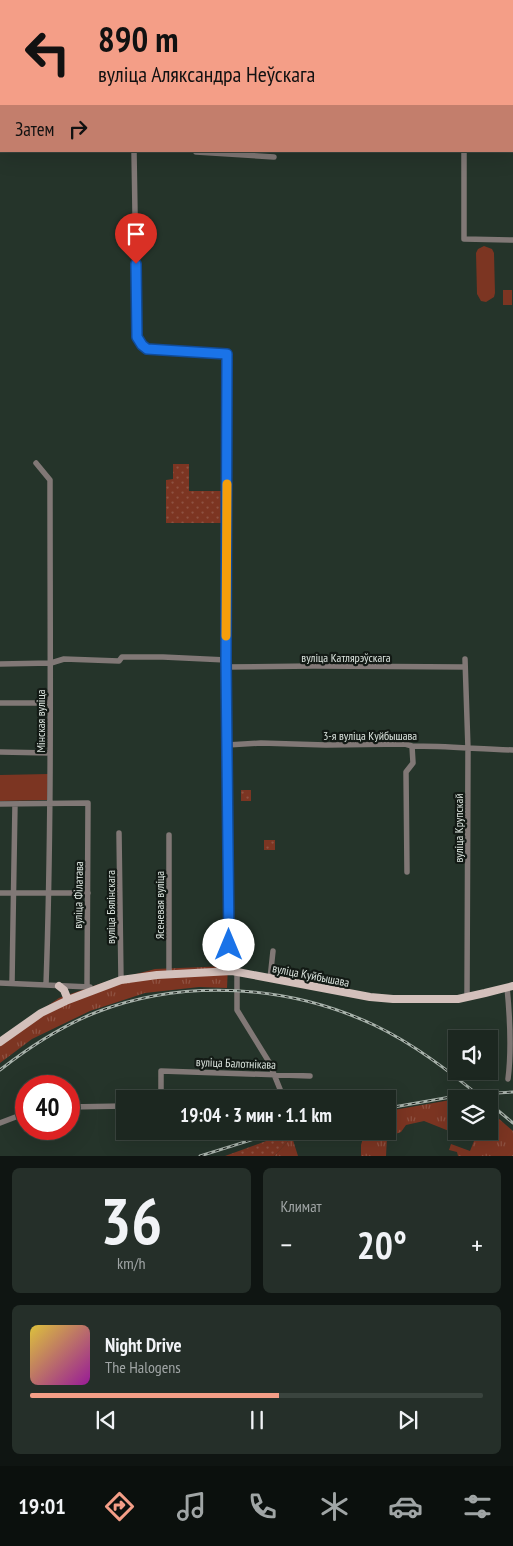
<!DOCTYPE html>
<html lang="ru">
<head>
<meta charset="utf-8">
<style>
	body { margin:0; font-family:"PT Sans Narrow",sans-serif; background:#252f29; color:#f1f3f6; height:100vh; display:flex; flex-direction:column; font-size:19px; white-space:nowrap }
	* { box-sizing:border-box; margin:0 }
	p { font-size:16px; color:#a0a5a5 }
	.icon { flex:none; width:28px; height:28px; fill:none; stroke:currentColor; stroke-width:2; stroke-linecap:round; stroke-linejoin:round }
	.map { position:relative; height:1156px; overflow:hidden }
	.details { display:flex; flex-direction:column; gap:12px; padding:12px; background:#0f1512; flex:1 }
	.details>* { flex:none }
	.banner { position:absolute; left:0px; top:0px; width:514px; height:152px; box-shadow:0 5px 20px #0002,0 0 0 1px #3a443e; background:#f49e87; color:#111; overflow:hidden }
	.controls { position:absolute; left:448px; top:1030px; display:grid; gap:10px }
	.controls a { display:grid; place-items:center; width:50px; height:50px; border-radius:0px; background:#1c2720; box-shadow:0 5px 20px #0002,0 0 0 1px #3a443e; font-size:25px }
	.speed { position:absolute; left:15px; top:1075px; display:flex; gap:10px; font-size:25px; font-weight:700; text-align:center }
	.speed>* { display:grid; place-content:center; width:65px; height:65px; border-radius:50%; background:#1c2720; box-shadow:0 5px 20px #0002,0 0 0 1px #3a443e; line-height:1 }
	.speed .limit { border:8px solid #d22; background:#fff; color:#111 }
	.pin { position:absolute; display:grid; place-items:center; width:42px; height:42px; color:#fff; margin:-51px -21px; border-radius:50% 50% 50% 0; rotate:-45deg; box-shadow:0 0 5px #0007 }
	.pin .icon { rotate:45deg }
	.me { position:absolute; width:55px; margin:-28px; rotate:0deg; stroke-linejoin:round; filter:drop-shadow(0 0 4px #0008) }
	.turn { display:flex; align-items:center; gap:18px; height:105px; padding:0 15px; font-size:22px }
	.turn .icon { width:65px; height:65px; stroke-width:2.5 }
	.turn b { display:block; font-size:35px; line-height:42px }
	.then { display:flex; align-items:center; height:48px; padding:0 15px; background:#0003; gap:10px; font-size:19px }
	.big { font-size:38px; font-weight:600; line-height:1.1 }
	.details .card { flex:1; display:flex; flex-direction:column; justify-content:center; gap:8px; min-width:0; padding:0 18px; border-radius:8px; background:#252f29 }
	.details .dial { align-items:center; gap:0 }
	.dial b { font-size:65px; line-height:1 }
	.song { display:flex; align-items:center; gap:15px }
	.cover { width:60px; height:60px; border-radius:8px; background:linear-gradient(135deg,hsl(50 70% 55%),hsl(300 70% 35%)) }
	.played { height:5px; border-radius:2px; background:linear-gradient(90deg,#f49e87 55%,#3a443e 55%) }
	.keys { display:flex; justify-content:space-around; direction:ltr }
	.heat { display:flex; justify-content:space-between; align-items:center; font-size:28px; direction:ltr }
	.details .tiles { flex:1; display:grid; gap:12px; grid-template-columns:1fr 1fr }
	.card:last-child { grid-column:span 2 }
	.trip { position:absolute; left:116px; top:1090px; width:280px; height:50px; border-radius:0px; background:#1c2720; box-shadow:0 5px 20px #0002,0 0 0 1px #3a443e; font-weight:600; line-height:50px; text-align:center }
	.menu { display:flex; height:80px; justify-content:space-around; align-items:center; background:#0b100d; color:#a0a5a5 }
	.menu .icon { width:35px; height:35px }
	.menu .active { color:#f49e87 }
	.menu b { font-size:22px; color:#f1f3f6 }
	.map>svg:first-child { display:block }
</style>
</head>
<body>
<div class="map">
<svg width="513" height="1156" viewBox="0 0 513 1156">
	<defs>
		<pattern id="grass-tufts" width="24" height="20" patternUnits="userSpaceOnUse" patternTransform="scale(1.25)"><rect width="24" height="20" fill="#7c3522"/><path d="M3 7l-1-3M5 7V3M7 7l1-3M15 17l-1-3M17 17v-4M19 17l1-3" fill="none" stroke="#8e5242"/></pattern>
		<pattern id="park-dots" width="8" height="8" patternUnits="userSpaceOnUse" patternTransform="scale(1.25)"><rect width="8" height="8" fill="#7c3522"/><path d="M2 2h.1M6 6h.1" fill="none" stroke="#8e5242" stroke-width="1.8" stroke-linecap="round"/></pattern>
	</defs>
	<rect width="100%" height="100%" fill="#25342a"/>
	<path fill="url(#grass-tufts)" d="M228 966 227 988 199 987 145 993 90 1011 32 1039 0 1063V1038L59 998 102 983 155 969Z
		M456 1099V1131H489V1110L513 1131V1156H458L457 1152 449 1150 451 1144 470 1151 474 1141 424 1121 406 1125 401 1132 387 1137 386 1156H361V1145L365 1131H388V1111Z
		M292 1137 298 1156H274Z"/>
	<path fill="url(#park-dots)" d="M173 464H189V491H221V523H166V480L173 479Z
		M241 790H251V801H241Z
		M264 840H275V850H264Z
		M291 1132 292 1137 274 1156H225Z"/>
	<path fill="#7c3522" d="M484 246 492 249 494 253 495 293 494 297 486 302 481 301 477 294 476 253 478 249Z
		M503 290H512V305H503Z
		M48 774 47 800 0 801V775Z"/>
	<g fill="none" stroke-linecap="round" stroke-linejoin="round">
		<path stroke="#817876" stroke-width="5.5" d="M464 0V1
			M124 1V0
			M134 151 137 337 142 345 147 349 227 354 226 660 229 962 232 971
			M196 151V152L274 157
			M464 151V239L513 240
			M36 463 50 480C50 648 52 816 46 985
			M465 659 468 749 467 997
			M0 664 51 663 64 659 119 661 122 657H163L226 660
			M226 667 314 666 465 667
			M0 703H50
			M227 745 261 743 326 745 405 744 412 746C446 746 479 749 513 750
			M0 752 50 753
			M0 804 88 803 87 987
			M119 833 121 980
			M169 835V974
			M407 872 406 772 413 763 412 746
			M0 893H88
			M237 972V1010L269 1062 284 1099
			M270 979 273 951
			M0 983 90 987
			M12 983 15 804
			M507 987C510 1018 512 1048 508 1079
			M161 1099V1071L310 1076
			M69 1107 125 1106
			M0 1123 26 1113"/>
		<path stroke="#d3c0bb" stroke-width="8" d="M59 986 64 990 68 1000
			M0 1042 41 1013 68 1000 121 980 157 975 232 971 370 997 393 999H458L485 993 513 986"/>
		<g stroke="#a8b2ab" stroke-width="3">
			<path id="rail" d="M0 1070C28 1048 64 1025 97 1012 185 978 289 985 374 1025 414 1044 449 1071 483 1099
				M489 1103 513 1123
				M388 1108 462 1095 513 1092
				M200 1156 280 1131"/>
		</g>
		<use href="#rail" stroke="#131a15" stroke-width="1" stroke-dasharray="4" stroke-linecap="butt"/>
	</g>
	<g fill="none" stroke-linecap="round" stroke-linejoin="round">
		<g stroke="#114b97" stroke-width="12">
			<path id="route" d="M136 264 137 337 142 345 147 349 227 354 226 660 229 945"/>
		</g>
		<use href="#route" stroke="#1a73e8" stroke-width="9"/>
		<path stroke="#f59e0b" stroke-width="9" d="M226 636 227 484"/>
	</g>
	<g text-anchor="middle" dominant-baseline="central" stroke-width="4.5" stroke-linejoin="round" paint-order="stroke">
		<g font-size="12" fill="#dae3dd" stroke="#131a15">
			<text x="346" y="657">вуліца Катлярэўскага</text>
			<text transform="translate(40 721) rotate(-90)">Мінская вуліца</text>
			<text x="370" y="735">3-я вуліца Куйбышава</text>
			<text transform="translate(458 828) rotate(-90)">вуліца Крупскай</text>
			<text transform="translate(78 895) rotate(-89)">вуліца Філатава</text>
			<text transform="translate(159 905) rotate(-90)">Ясеневая вуліца</text>
			<text transform="translate(110 907) rotate(-90)">вуліца Бялінскага</text>
			<text transform="translate(311 975) rotate(11)">вуліца Куйбышава</text>
			<text transform="translate(236 1063) rotate(2)">вуліца Балотнікава</text>
		</g>
	</g>
</svg>
<div class="controls">
<a><svg class="icon" aria-label="sound" viewBox="0 0 24 24"><path d="M4 9h4l5-4v14l-5-4H4zM17 9q2 3 0 6"/></svg></a>
<a><svg class="icon" aria-label="layers" viewBox="0 0 24 24"><path d="M12 4l9 5-9 5-9-5zM3 14l9 5 9-5"/></svg></a>
</div>
<div class="speed"><div class="limit">40</div></div>
<div class="pin" style="left:136px;top:264px;background:#d93025"><svg class="icon" aria-label="arrive" viewBox="0 0 24 24"><path d="M6 21V4h12l-3 4 3 4H6"/></svg></div>
<svg class="me" style="left:229px;top:945px" viewBox="-20 -20 40 40"><circle r="19" fill="#fff"/><path d="M0-13L10 11 0 6-10 11z" fill="#1a73e8"/></svg>
<div class="trip">19:04 · 3 мин · 1.1 km</div>
<div class="banner">
<div class="turn"><svg class="icon" aria-label="left" viewBox="0 0 24 24"><path d="M17 20v-9H6M10 6l-5 5 5 5"/></svg><div><b>890 m</b>вуліца Аляксандра Неўскага</div></div>
<div class="then">Затем<svg class="icon" aria-label="right" viewBox="0 0 24 24"><path d="M7 20v-9h11M14 6l5 5-5 5"/></svg></div>
</div>
</div>
<section class="details">
<div class="tiles">
<div class="card dial"><b>36</b><p>km/h</p></div>
<div class="card"><p>Климат</p>
<div class="heat"><a>−</a><b class="big">20°</b><a>+</a></div>
</div>
<div class="card">
<div class="song"><i class="cover"></i><div><b>Night Drive</b><p>The Halogens</p></div></div>
<div class="played"></div>
<div class="keys"><svg class="icon" aria-label="previous" viewBox="0 0 24 24"><path d="M18 5L8 12l10 7zM5 5v14"/></svg><svg class="icon" aria-label="pause" viewBox="0 0 24 24"><path d="M8 5v14M16 5v14"/></svg><svg class="icon" aria-label="next" viewBox="0 0 24 24"><path d="M6 5l10 7-10 7zM19 5v14"/></svg></div>
</div>
</div>
</section>
<nav class="menu">
<b>19:01</b>
<svg class="icon active" aria-label="directions" viewBox="0 0 24 24"><path d="M12 3l9 9-9 9-9-9zM9 14v-3h6M13 9l2 2-2 2"/></svg>
<svg class="icon" aria-label="music" viewBox="0 0 24 24"><path d="M9 18V5l10-2v13"/><circle cx="6" cy="18" r="3"/><circle cx="16" cy="16" r="3"/></svg>
<svg class="icon" aria-label="phone" viewBox="0 0 24 24"><path d="M5 4h4l2 5-3 2q2 4 5 5l2-3 5 2v4C11 20 4 13 5 4z"/></svg>
<svg class="icon" aria-label="climate" viewBox="0 0 24 24"><path d="M12 3v18M4 7l16 10M4 17L20 7"/></svg>
<svg class="icon" aria-label="car" viewBox="0 0 24 24"><path d="M5 17H2v-5l4-1 3-4h7l3 4 3 1v5h-3M9 17h6M6 11h13"/><circle cx="7" cy="17" r="2"/><circle cx="17" cy="17" r="2"/></svg>
<svg class="icon" aria-label="filters" viewBox="0 0 24 24"><path d="M4 7h16M4 17h16"/><circle cx="9" cy="7" r="2"/><circle cx="15" cy="17" r="2"/></svg>
</nav>
</body>
</html>
